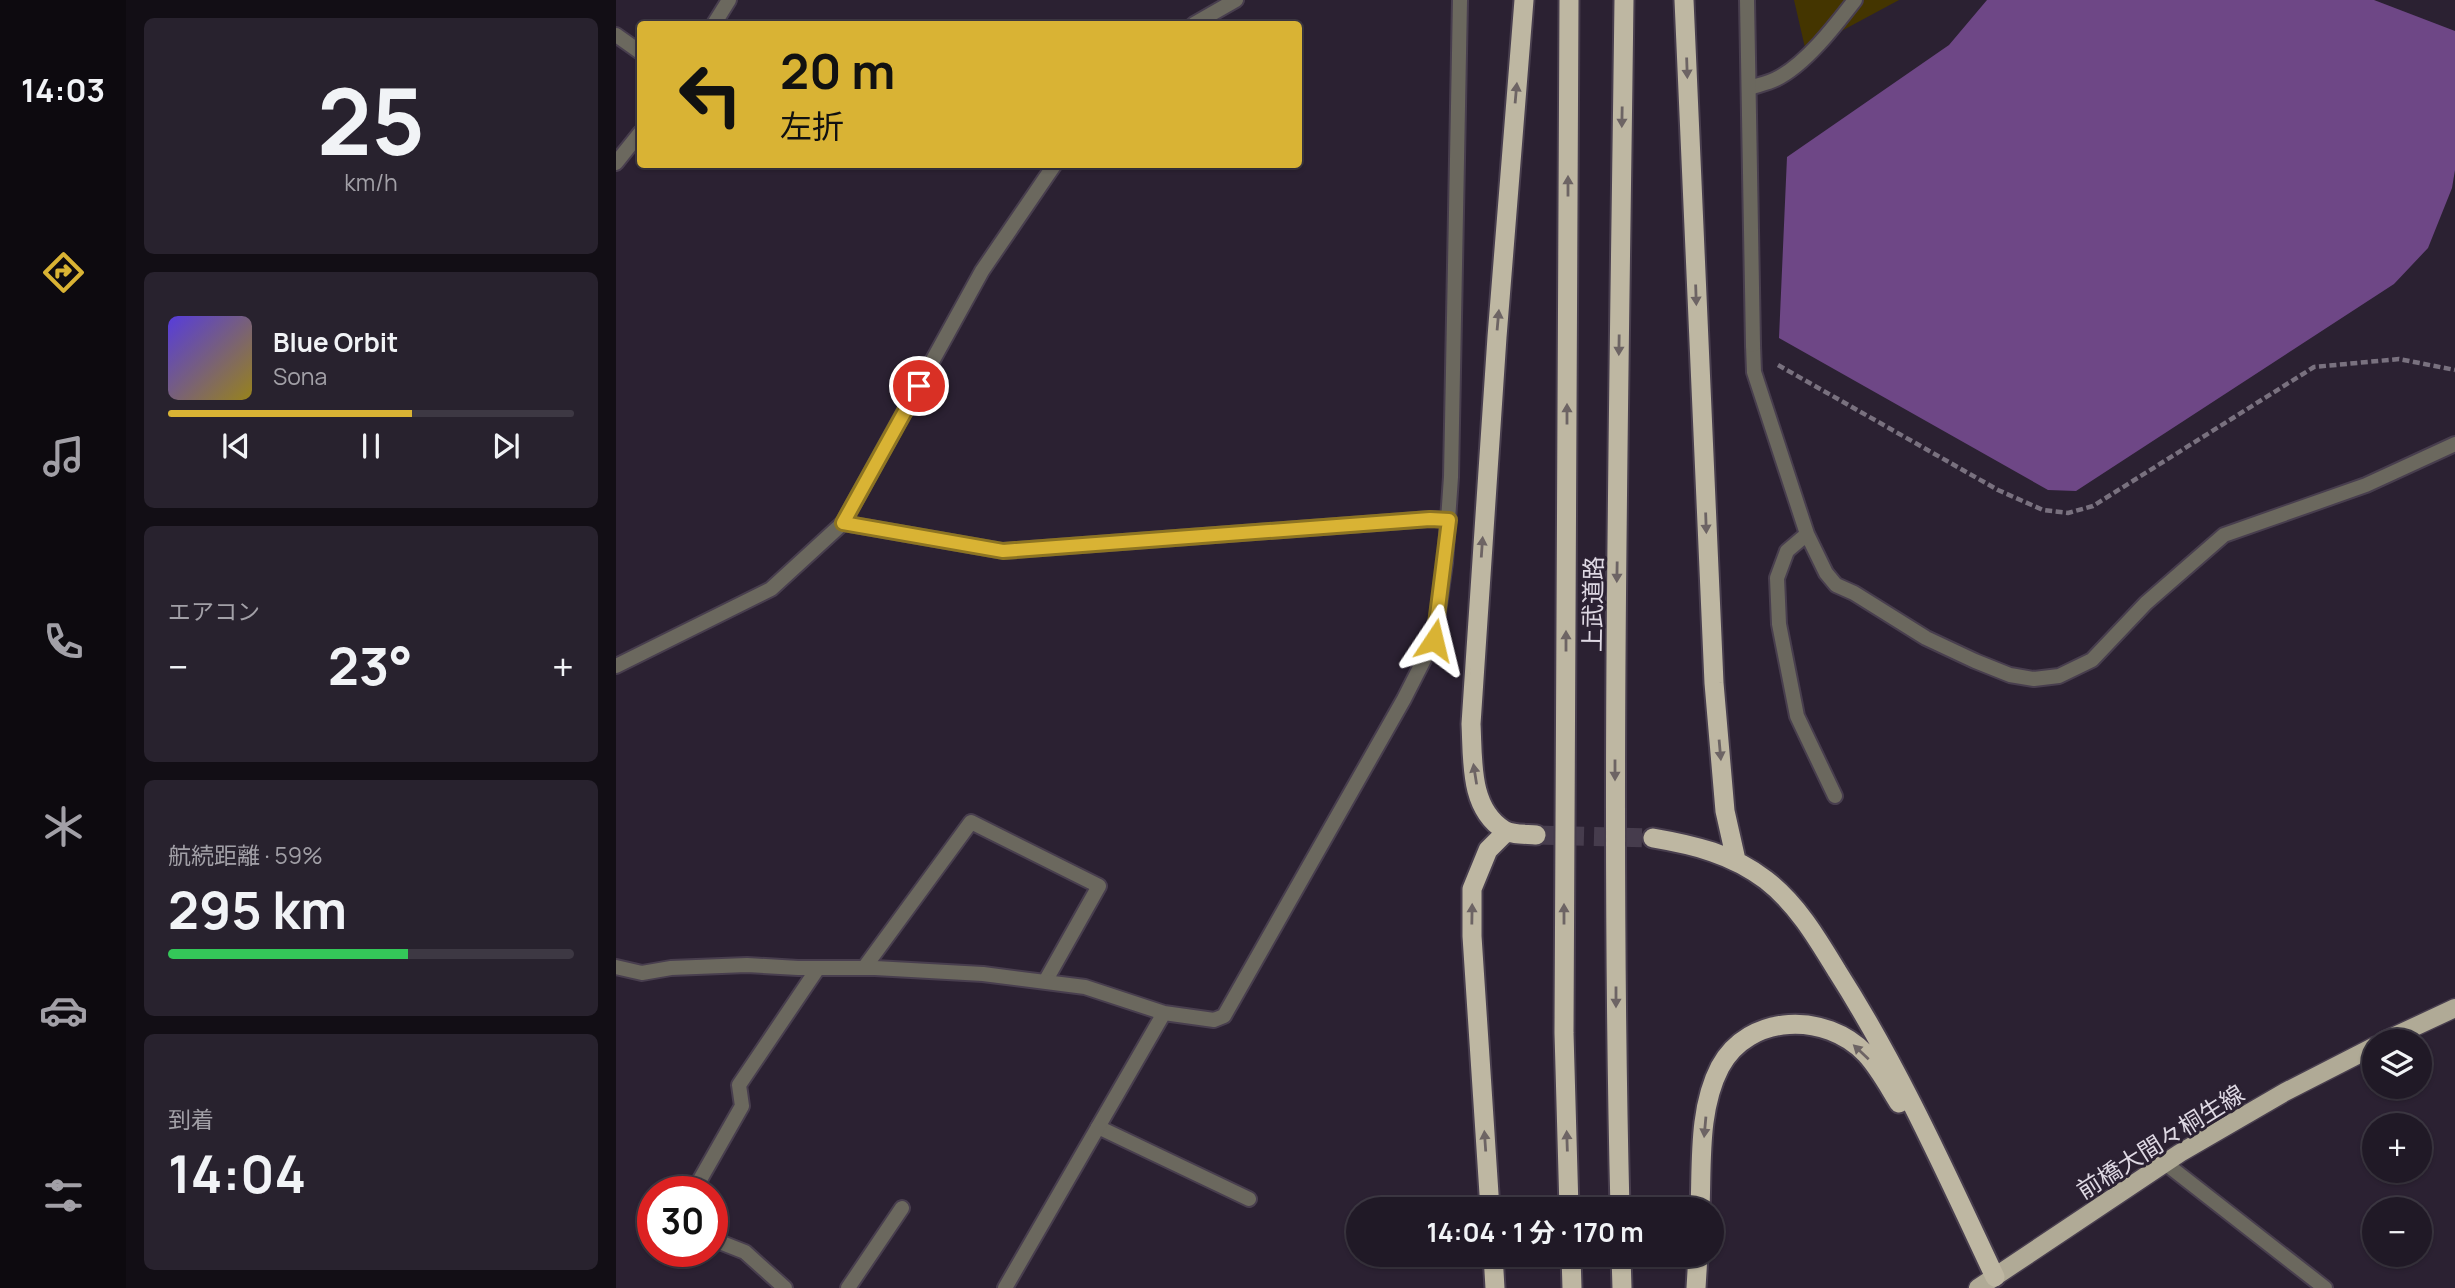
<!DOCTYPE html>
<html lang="ja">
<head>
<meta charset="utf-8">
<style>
	body { margin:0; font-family:Manrope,"Noto Sans JP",sans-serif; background:#28222e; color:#f1f3f6; height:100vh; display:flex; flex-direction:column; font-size:26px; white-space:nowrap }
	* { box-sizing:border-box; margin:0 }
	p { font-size:23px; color:#a2a0a7 }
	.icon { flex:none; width:38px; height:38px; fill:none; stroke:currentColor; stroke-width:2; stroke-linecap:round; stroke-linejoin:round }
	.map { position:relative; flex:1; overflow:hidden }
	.panel { display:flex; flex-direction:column; gap:18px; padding:18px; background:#120e15; width:490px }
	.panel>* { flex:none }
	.guide { position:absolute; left:21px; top:21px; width:665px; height:147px; border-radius:7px; box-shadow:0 2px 5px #0004,0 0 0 2px #3d3843; background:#d9b334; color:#111; overflow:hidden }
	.controls { position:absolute; left:1746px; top:1029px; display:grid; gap:14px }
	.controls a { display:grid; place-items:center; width:70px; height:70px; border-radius:50%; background:#201926; box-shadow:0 2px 5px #0004,0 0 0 2px #3d3843; font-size:35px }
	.speed { position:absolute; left:21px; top:1176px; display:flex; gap:14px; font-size:35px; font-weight:700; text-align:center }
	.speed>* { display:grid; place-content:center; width:91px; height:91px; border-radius:50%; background:#201926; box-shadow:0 2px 5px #0004,0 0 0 2px #3d3843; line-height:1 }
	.speed .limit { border:10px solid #d22; background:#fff; color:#111 }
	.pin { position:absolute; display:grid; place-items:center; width:60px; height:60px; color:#fff; margin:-30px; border:4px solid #fff; border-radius:50%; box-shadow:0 2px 7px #0007 }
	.me { position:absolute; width:77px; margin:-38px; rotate:10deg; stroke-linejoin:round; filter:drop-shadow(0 0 5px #0008) }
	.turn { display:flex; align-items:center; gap:24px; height:147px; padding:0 28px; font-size:32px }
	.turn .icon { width:91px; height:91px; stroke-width:2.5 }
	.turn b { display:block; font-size:49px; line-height:60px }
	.big { font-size:52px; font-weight:700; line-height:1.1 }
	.panel .tile { flex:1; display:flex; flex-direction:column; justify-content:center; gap:10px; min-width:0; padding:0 24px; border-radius:10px; background:#28222e }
	.panel .dial { align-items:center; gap:0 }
	.dial b { font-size:91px; line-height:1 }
	.song { display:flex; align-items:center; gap:21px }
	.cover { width:84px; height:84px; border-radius:10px; background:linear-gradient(135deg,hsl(250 70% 55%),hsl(50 70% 35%)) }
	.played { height:7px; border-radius:4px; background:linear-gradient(90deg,#d9b334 60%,#3d3843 60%) }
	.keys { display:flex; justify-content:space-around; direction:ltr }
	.heat { display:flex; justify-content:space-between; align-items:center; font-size:38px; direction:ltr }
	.charge { height:10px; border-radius:5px; background:linear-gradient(90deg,#34c759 59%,#3d3843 0) }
	.trip { position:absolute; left:730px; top:1197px; width:378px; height:70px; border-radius:35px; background:#201926; box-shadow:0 2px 5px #0004,0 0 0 2px #3d3843; font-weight:700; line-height:70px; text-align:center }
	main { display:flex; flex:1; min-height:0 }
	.tab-bar { display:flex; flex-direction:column; width:126px; justify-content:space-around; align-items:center; background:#0d0a0f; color:#a2a0a7 }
	.tab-bar .icon { width:49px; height:49px }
	.tab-bar .on { color:#d9b334 }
	.tab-bar b { font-size:32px; color:#f1f3f6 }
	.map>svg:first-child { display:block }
</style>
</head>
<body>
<main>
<nav class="tab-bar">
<b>14:03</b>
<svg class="icon on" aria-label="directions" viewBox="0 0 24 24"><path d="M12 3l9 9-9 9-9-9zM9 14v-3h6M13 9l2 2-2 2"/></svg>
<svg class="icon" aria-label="music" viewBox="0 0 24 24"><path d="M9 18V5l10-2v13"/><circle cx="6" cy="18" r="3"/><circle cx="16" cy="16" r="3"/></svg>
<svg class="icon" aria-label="phone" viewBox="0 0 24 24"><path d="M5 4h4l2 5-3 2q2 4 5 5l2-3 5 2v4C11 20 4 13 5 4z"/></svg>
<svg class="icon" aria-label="climate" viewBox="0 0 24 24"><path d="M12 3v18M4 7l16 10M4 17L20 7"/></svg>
<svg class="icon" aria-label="car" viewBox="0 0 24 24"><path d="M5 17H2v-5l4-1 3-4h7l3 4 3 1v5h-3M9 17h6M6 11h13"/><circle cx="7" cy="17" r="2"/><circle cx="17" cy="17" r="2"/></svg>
<svg class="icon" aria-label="filters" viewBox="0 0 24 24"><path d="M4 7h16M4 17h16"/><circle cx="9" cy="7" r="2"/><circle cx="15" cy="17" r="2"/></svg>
</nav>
<section class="panel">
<div class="tile dial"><b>25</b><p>km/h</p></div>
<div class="tile">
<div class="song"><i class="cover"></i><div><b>Blue Orbit</b><p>Sona</p></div></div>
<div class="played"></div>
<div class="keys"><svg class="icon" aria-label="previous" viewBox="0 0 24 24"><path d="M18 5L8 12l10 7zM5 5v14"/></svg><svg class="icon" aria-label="pause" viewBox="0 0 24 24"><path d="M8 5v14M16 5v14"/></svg><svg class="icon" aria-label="next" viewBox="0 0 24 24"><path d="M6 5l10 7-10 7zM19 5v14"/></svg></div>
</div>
<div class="tile"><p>エアコン</p>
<div class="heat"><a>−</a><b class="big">23°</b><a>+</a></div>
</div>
<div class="tile"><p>航続距離 · 59%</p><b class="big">295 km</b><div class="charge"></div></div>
<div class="tile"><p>到着</p><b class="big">14:04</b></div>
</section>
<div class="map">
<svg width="1839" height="1288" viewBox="0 0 1839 1288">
	<rect width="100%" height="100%" fill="#2b2132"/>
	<path fill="#443500" d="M1178 0H1283L1203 43 1190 52Z"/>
	<path fill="#6e4786" d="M1371 0H1758L1839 31V170L1836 188 1812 248 1778 284 1460 491 1432 490 1163 338 1171 157 1333 45Z"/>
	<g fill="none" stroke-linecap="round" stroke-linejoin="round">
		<path stroke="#463c4d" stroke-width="19" stroke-dasharray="19 10" stroke-linecap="butt" d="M920 835 1037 838"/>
		<g stroke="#483e4e" stroke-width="18">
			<path id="service" d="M1133 88C1142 85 1152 83 1160 79 1189 65 1219 26 1239 0
				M1137 345 1138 372 1191 534 1210 573 1220 585 1238 593 1310 638 1359 661 1394 675 1418 679 1443 676 1476 660 1530 603 1608 535 1750 485 1839 444
				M227 523 387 551 814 519 833 520
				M1191 534 1171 551 1161 578 1163 624 1181 716 1219 796
				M248 968 355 822 483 886 430 980
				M482 1127 633 1199
				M77 1192 126 1106 123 1085 202 968
				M96 1239 129 1252 169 1288
				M232 1288 286 1208"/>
		</g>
		<g stroke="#483e4e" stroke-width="18">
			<path id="minor" d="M1131 0 1137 345
				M578 24 620 0
				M0 35 24 52
				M0 666 155 589 227 523 366 271 439 164
				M0 967 26 973 55 968 131 965 182 968H259L367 974 469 987 548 1013 598 1020 608 1016 788 699 818 640 829 563 835 477 844 0
				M1549 1163 1709 1288
				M389 1288 548 1013"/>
		</g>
		<g stroke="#483e4e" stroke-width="18">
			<path id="tertiary" d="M98 24 113 0
				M0 163 24 133"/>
		</g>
		<g stroke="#483e4e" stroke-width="21">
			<path id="primary" d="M1768 1041 1839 1008
				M1362 1288 1564 1153 1669 1092 1759 1046"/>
		</g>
		<g stroke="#483e4e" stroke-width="23">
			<path id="trunk" d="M908 0 881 337 855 724C857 760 853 808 888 830 896 835 911 834 920 835
				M953 0 948 1033 953 1209
				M1068 0 1098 683 1109 811 1120 860
				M1037 838C1078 845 1116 854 1150 880 1181 904 1201 938 1221 971 1283 1068 1330 1173 1379 1277
				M874 1209 856 936V889L872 850 890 832
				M1004 1209C994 806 1003 403 1008 0
				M1084 1209C1086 1163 1082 1109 1104 1067 1133 1013 1210 1012 1250 1054 1263 1068 1273 1087 1283 1103
				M877 1255 879 1288
				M955 1255 956 1288
				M1005 1255 1006 1288
				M1080 1288 1082 1255"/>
		</g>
		<path stroke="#79717f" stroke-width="4.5" stroke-dasharray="7 3.5" stroke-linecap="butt" d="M1162 365 1382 490 1427 510 1452 513 1477 506 1698 367 1783 359 1839 370"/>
		<use href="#service" stroke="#6b685e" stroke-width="14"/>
		<use href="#minor" stroke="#6b685e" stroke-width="14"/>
		<use href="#tertiary" stroke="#6b685e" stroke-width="14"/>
		<use href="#primary" stroke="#b0aa96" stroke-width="18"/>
		<use href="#trunk" stroke="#beb7a2" stroke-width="19"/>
	</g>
	<defs><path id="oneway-solid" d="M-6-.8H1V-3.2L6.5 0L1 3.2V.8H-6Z" transform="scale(1.75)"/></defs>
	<g fill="#6d6464">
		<use href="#oneway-solid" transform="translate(1071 68) rotate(88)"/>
		<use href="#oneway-solid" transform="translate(900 93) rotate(-85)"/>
		<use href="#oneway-solid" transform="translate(1006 117) rotate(91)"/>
		<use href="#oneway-solid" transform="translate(952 186) rotate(-90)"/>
		<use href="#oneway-solid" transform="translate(1080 295) rotate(88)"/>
		<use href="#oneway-solid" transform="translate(882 320) rotate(-85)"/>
		<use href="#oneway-solid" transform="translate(1003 345) rotate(91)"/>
		<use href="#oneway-solid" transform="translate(951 414) rotate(-90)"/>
		<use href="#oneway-solid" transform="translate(1090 523) rotate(88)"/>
		<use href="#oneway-solid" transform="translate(866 547) rotate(-86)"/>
		<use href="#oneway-solid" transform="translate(1001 572) rotate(91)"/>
		<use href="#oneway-solid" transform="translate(950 641) rotate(-90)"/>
		<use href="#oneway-solid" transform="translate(1104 750) rotate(85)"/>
		<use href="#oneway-solid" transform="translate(999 770) rotate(90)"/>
		<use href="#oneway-solid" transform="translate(859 774) rotate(-99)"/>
		<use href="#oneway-solid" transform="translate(856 914) rotate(-89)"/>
		<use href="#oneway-solid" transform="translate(948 914) rotate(-90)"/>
		<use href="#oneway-solid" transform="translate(1000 997) rotate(90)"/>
		<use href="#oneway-solid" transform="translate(1245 1052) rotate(-137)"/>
		<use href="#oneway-solid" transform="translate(1089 1127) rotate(95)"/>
		<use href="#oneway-solid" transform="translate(869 1141) rotate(-94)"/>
		<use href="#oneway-solid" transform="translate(951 1141) rotate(-92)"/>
	</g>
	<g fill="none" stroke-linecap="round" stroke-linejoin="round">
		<g stroke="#8d7422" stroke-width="18">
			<path id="route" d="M303 386 227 523 387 551 814 519 833 520 818 640"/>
		</g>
		<use href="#route" stroke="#d9b334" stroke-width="12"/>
	</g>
	<g text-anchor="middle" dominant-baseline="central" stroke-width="6" stroke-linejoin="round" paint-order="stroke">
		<g font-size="24" fill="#ded8e3" stroke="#2b2132">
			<text transform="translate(976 604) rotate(-89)">上武道路</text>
			<text transform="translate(1544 1141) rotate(-32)">前橋大間々桐生線</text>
		</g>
	</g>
</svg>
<div class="controls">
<a><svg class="icon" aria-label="layers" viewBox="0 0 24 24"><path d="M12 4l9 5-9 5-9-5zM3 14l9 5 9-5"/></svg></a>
<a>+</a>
<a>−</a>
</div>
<div class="speed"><div class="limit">30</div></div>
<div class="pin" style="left:303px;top:386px;background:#d93025"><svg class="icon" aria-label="arrive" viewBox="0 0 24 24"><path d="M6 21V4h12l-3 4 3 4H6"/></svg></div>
<svg class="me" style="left:818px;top:640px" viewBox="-20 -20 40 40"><path d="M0-17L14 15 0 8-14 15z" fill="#d9b334" stroke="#fff" stroke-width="4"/></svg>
<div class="trip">14:04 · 1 分 · 170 m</div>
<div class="guide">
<div class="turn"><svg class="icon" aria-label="left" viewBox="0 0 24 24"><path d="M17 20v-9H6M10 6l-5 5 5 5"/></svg><div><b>20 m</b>左折</div></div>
</div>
</div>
</main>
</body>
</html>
